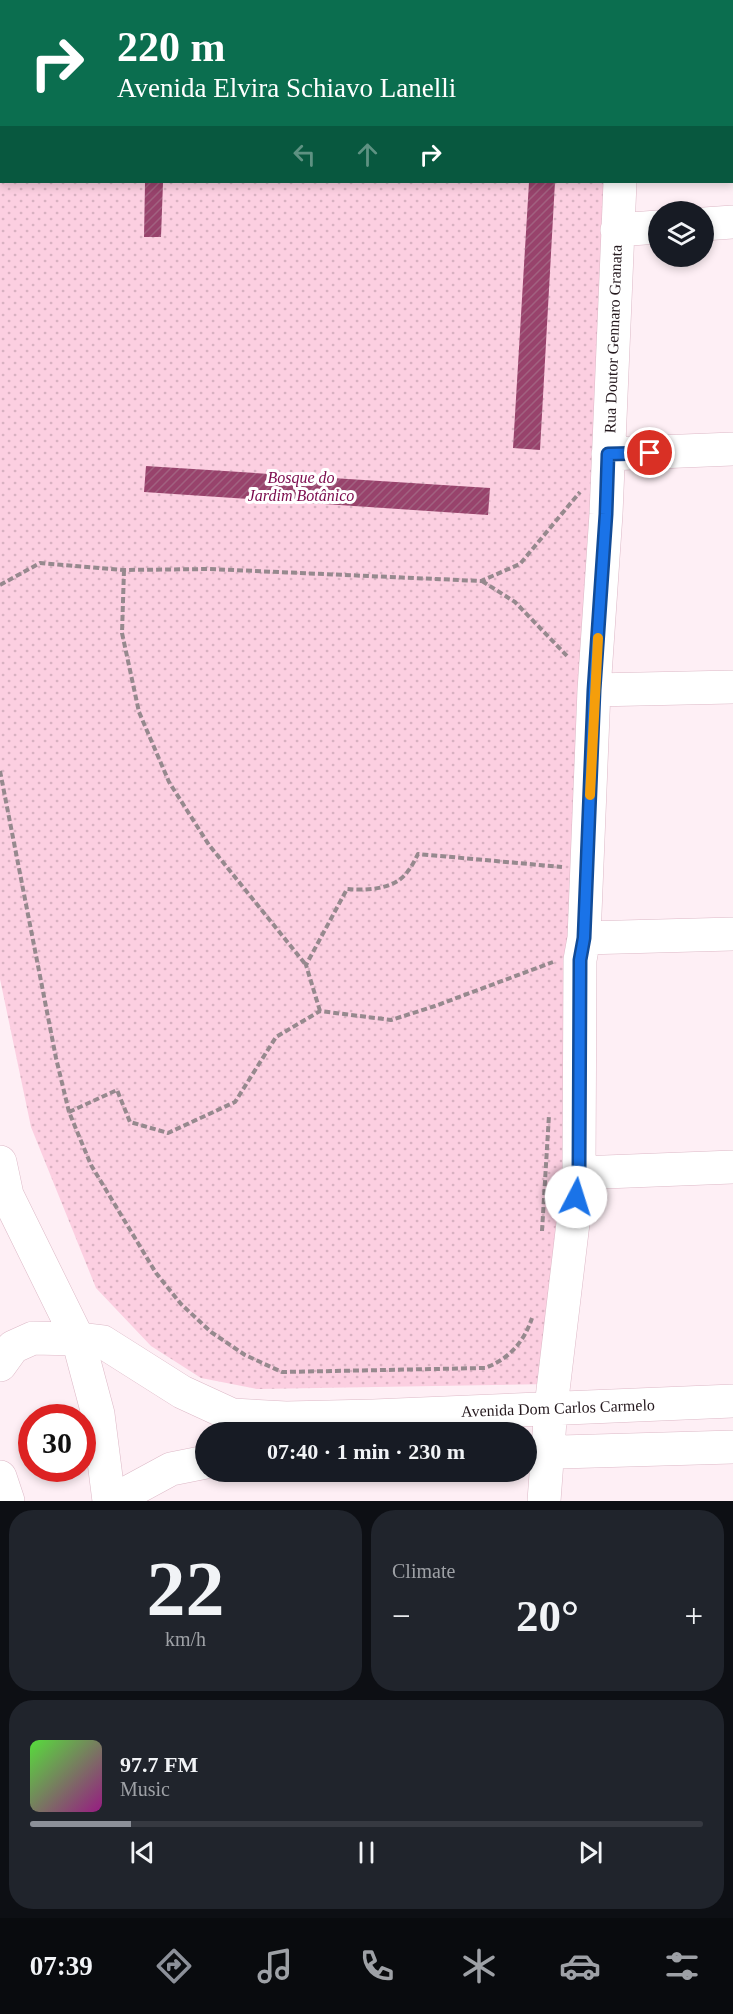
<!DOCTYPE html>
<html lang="en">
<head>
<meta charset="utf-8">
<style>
	body { margin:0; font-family:Georgia,serif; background:#20242c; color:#f1f3f6; height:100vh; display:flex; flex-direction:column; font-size:22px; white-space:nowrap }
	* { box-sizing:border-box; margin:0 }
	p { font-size:20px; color:#9ea1a6 }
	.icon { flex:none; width:33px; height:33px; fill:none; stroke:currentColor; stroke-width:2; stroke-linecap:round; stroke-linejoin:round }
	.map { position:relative; height:1501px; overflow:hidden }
	.drawer { display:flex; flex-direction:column; gap:9px; padding:9px; background:#0d0f14; flex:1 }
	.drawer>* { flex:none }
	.banner { position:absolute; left:0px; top:0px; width:734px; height:183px; box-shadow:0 3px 9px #0003; background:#0b6e4f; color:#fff; overflow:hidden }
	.tools { position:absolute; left:648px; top:201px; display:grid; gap:12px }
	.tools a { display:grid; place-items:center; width:66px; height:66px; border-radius:50%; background:#171b24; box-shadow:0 3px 9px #0003; font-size:30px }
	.speed { position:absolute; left:18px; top:1404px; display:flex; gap:12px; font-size:30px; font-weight:700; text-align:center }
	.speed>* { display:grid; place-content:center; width:78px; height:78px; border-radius:50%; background:#171b24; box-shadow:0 3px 9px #0003; line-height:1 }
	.speed .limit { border:9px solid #d22; background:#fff; color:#111 }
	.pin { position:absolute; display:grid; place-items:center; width:51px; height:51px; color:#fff; margin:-26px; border:3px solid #fff; border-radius:50%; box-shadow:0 2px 6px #0007 }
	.me { position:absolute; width:66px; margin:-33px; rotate:5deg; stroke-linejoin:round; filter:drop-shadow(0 0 4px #0008) }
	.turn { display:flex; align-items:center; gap:21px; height:126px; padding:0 18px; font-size:27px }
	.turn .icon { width:78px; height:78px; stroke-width:2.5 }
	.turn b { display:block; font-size:42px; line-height:51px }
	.lanes { display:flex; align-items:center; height:57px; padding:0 18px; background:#0003; justify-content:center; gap:30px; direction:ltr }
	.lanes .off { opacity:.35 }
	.big { font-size:45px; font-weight:700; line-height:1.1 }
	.drawer .card { flex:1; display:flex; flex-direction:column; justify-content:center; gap:9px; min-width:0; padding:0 21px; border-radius:24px; background:#20242c }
	.drawer .dial { align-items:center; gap:0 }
	.dial b { font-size:78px; line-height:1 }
	.song { display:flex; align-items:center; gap:18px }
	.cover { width:72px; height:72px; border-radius:9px; background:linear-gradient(135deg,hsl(110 70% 55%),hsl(310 70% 35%)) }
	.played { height:6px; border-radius:3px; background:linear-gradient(90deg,#8c9099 15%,#363941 15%) }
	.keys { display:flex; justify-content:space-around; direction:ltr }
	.heat { display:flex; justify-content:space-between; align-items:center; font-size:33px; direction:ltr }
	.drawer .tiles { flex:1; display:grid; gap:9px; grid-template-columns:1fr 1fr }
	.card:last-child { grid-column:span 2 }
	.trip { position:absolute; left:195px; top:1422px; width:342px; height:60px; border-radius:30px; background:#171b24; box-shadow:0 3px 9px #0003; font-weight:700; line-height:60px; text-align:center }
	.menu { display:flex; height:96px; justify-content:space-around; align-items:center; background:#090b0e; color:#9ea1a6 }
	.menu .icon { width:42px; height:42px }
	.menu .current { color:#8c9099 }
	.menu b { font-size:27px; color:#f1f3f6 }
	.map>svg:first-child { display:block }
</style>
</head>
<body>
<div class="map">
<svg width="733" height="1501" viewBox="0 0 733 1501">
	<defs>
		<pattern id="park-dots" width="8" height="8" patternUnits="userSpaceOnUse" patternTransform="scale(1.5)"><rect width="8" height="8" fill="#fccfe1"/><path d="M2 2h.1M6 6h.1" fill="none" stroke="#d8b1c1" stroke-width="1.8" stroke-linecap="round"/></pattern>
		<pattern id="building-hatch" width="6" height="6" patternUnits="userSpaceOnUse" patternTransform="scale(1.5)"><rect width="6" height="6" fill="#98436c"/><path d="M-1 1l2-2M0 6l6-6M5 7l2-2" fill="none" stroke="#a16180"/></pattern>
	</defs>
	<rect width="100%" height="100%" fill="#feeff5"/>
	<path fill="url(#park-dots)" d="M0 0H628V2H2V182H618L552 1384 257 1389 201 1378 151 1346 96 1288 31 1127 0 979Z"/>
	<path fill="url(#building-hatch)" d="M529 182H555L540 450 513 448Z
		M145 183H163L161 237H144Z
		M146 466 490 488 488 515 144 492Z"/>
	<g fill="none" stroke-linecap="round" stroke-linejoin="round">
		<g stroke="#ddb9c7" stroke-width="34">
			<path id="minor" d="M630 2V0
				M704 224 733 222
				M617 230 658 227
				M608 454 733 449
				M594 690 733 687
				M584 938 733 934
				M579 1173 733 1167
				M78 1339 103 1342 182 1392 232 1415 286 1418 373 1416 733 1401
				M526 1453 733 1447
				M112 1501 171 1469 206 1462
				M544 1501 551 1407 579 1173 580 960 584 938 594 690 606 514 620 182"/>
		</g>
		<g stroke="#ddb9c7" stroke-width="34">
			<path id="major" d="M0 1162 7 1195 78 1339 98 1414 109 1501
				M0 1365 13 1347 33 1338 78 1339
				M0 1477 8 1501"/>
		</g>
		<path stroke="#96898e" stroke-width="4" stroke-dasharray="6 3" stroke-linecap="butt" d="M124 570 122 633 139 712 169 782 209 845 306 965
			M482 581 515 602 568 657
			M0 585 40 563 124 570 210 569 481 581 520 564 580 492
			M0 771 56 1058 69 1112 91 1165 156 1273 181 1304 211 1332 245 1355 282 1372 485 1368C509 1359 524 1342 532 1318
			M320 1011 306 965 347 889C368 891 396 889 408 871 412 866 415 860 418 854L562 867
			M69 1112 117 1090 130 1122 168 1133 235 1102 276 1037 320 1011 391 1020 435 1006 553 962
			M542 1231 549 1115"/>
		<use href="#minor" stroke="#fff" stroke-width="33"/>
		<use href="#major" stroke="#fff" stroke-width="33"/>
	</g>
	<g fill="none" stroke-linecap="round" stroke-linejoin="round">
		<g stroke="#114b97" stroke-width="15">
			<path id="route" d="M576 1197 579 1173 580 960 584 938 594 690 606 514 608 454 650 453"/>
		</g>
		<use href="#route" stroke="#1a73e8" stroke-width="10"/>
		<path stroke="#f59e0b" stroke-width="10" d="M590 795 598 638"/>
	</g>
	<g text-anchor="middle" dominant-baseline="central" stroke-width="6" stroke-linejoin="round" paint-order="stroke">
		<g font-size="16" fill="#24181d" stroke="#fff">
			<text transform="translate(613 339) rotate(-88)">Rua Doutor Gennaro Granata</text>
			<text transform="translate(558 1408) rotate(-2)">Avenida Dom Carlos Carmelo</text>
		</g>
		<g font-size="16" font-style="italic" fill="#7b094c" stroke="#fff">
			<text x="301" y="477">Bosque do<tspan x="301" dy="18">Jardim Botânico</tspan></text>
		</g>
	</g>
</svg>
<div class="tools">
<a><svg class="icon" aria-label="layers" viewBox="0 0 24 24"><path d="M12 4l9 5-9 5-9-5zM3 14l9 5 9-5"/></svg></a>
</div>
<div class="speed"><div class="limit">30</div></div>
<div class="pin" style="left:650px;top:453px;background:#d93025"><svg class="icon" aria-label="arrive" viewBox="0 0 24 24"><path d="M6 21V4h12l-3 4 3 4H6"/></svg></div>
<svg class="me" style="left:576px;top:1197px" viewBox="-20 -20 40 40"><circle r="19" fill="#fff"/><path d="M0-13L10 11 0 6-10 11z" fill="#1a73e8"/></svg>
<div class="trip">07:40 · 1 min · 230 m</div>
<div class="banner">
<div class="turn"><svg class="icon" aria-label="right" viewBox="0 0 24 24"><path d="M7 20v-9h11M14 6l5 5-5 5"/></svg><div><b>220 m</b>Avenida Elvira Schiavo Lanelli</div></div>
<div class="lanes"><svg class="icon off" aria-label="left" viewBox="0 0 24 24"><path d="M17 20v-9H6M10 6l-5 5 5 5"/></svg><svg class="icon off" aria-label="ahead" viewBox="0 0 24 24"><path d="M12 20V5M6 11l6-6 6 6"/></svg><svg class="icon" aria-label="right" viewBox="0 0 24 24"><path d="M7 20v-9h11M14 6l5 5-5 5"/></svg></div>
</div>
</div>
<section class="drawer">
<div class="tiles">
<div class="card dial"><b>22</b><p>km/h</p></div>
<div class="card"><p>Climate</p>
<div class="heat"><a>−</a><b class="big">20°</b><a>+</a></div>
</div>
<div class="card">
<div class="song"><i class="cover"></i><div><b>97.7 FM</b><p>Music</p></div></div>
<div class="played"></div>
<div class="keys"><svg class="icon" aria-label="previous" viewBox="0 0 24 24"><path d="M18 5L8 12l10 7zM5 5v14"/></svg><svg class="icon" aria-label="pause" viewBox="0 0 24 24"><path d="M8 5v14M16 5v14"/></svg><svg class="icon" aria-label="next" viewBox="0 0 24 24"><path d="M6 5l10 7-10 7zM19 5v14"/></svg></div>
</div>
</div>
</section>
<nav class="menu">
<b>07:39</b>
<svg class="icon current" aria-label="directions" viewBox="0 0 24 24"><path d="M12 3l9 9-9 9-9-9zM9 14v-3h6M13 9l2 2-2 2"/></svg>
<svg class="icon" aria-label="music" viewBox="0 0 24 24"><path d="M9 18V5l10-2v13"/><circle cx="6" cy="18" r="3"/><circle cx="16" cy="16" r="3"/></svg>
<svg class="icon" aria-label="phone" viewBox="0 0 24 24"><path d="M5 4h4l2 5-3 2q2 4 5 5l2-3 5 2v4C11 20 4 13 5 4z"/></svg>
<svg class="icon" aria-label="climate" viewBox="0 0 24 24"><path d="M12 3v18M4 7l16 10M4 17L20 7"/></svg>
<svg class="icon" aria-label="car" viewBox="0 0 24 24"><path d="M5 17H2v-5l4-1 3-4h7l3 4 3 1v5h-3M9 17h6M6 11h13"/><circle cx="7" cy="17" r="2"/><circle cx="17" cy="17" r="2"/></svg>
<svg class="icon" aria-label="filters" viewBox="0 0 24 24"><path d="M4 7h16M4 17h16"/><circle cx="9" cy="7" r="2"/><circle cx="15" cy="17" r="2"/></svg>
</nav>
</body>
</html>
